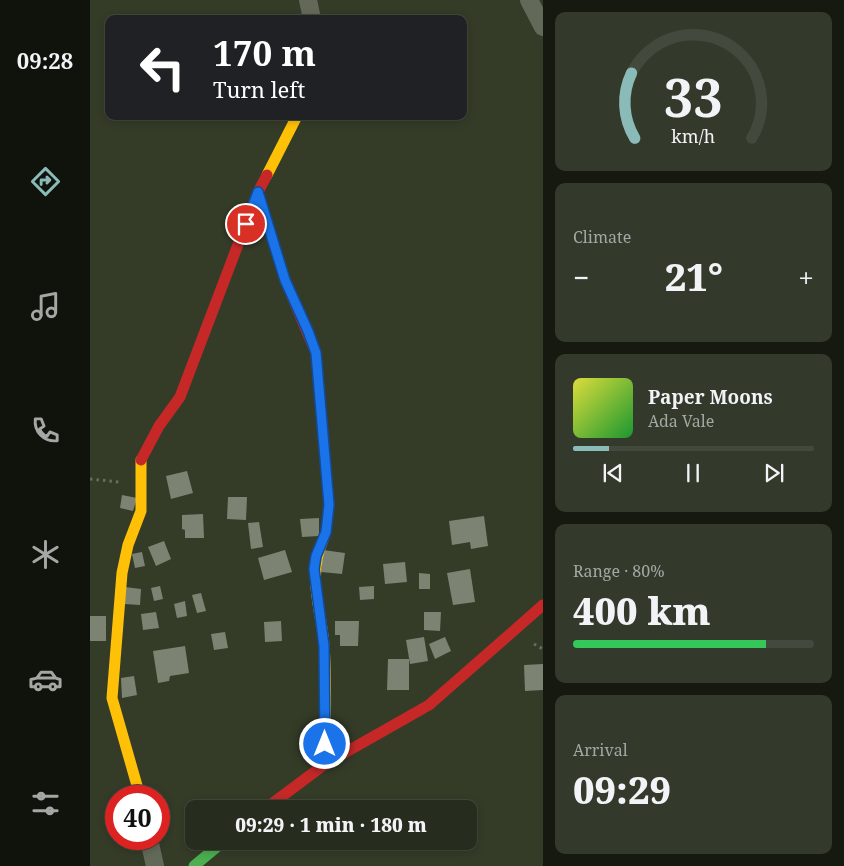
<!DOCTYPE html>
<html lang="en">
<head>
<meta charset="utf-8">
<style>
	body { margin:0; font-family:"Noto Serif",serif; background:#33392b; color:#f1f3f6; height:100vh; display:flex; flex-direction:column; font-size:19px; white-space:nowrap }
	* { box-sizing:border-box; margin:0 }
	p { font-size:16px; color:#a4a8a4 }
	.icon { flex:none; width:28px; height:28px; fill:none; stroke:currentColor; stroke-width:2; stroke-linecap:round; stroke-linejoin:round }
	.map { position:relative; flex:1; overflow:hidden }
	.details { display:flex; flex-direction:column; gap:12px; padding:12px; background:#151910; width:301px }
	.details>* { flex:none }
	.hud { position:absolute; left:15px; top:15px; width:362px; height:105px; border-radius:10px; box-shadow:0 2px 8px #0003,0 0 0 1px #43493c; background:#202124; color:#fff; overflow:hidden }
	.speed { position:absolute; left:15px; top:785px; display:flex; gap:10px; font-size:25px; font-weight:700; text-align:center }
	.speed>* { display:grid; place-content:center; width:65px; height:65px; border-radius:50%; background:#272d1e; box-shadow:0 2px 8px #0003,0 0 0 1px #43493c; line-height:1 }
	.speed .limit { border:8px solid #d22; background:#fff; color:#111 }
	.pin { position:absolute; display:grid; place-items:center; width:42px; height:42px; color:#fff; margin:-21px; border:2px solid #fff; border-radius:50%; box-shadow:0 1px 5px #0007 }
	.me { position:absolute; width:55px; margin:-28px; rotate:0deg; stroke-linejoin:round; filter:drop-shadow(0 0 4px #0008) }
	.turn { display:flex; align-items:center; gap:18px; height:105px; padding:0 25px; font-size:22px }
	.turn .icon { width:65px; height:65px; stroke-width:2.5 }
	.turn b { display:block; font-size:35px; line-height:42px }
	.big { font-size:38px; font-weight:800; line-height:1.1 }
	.details .tile { flex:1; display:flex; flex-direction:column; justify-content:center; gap:8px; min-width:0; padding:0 18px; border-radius:10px; background:#33392b }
	.details .dial { align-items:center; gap:0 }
	.dial svg { height:130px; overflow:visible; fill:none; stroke:#43493c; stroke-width:7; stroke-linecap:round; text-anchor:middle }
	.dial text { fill:#f1f3f6; stroke:none }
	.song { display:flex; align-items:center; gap:15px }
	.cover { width:60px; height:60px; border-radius:8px; background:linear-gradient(135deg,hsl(60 70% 55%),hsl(130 70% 35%)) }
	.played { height:5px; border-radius:2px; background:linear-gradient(90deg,#8bbbb9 15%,#43493c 15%) }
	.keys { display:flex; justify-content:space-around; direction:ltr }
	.heat { display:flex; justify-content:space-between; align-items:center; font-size:28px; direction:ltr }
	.charge { height:8px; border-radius:4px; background:linear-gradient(90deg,#34c759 80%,#43493c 0) }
	.trip { position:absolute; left:95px; top:800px; width:292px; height:50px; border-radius:10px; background:#272d1e; box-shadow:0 2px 8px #0003,0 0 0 1px #43493c; font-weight:800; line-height:50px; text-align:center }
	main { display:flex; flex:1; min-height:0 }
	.tab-bar { display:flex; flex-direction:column; width:90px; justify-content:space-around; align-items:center; background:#10120c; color:#a4a8a4 }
	.tab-bar .icon { width:35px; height:35px }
	.tab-bar .on { color:#8bbbb9 }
	.tab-bar b { font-size:22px; color:#f1f3f6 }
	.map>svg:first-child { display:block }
</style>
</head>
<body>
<main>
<nav class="tab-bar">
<b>09:28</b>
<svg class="icon on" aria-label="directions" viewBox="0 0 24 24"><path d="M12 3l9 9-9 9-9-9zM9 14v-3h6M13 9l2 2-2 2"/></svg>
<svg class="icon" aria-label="music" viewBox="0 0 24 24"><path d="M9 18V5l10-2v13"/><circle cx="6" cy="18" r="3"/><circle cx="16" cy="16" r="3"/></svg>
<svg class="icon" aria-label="phone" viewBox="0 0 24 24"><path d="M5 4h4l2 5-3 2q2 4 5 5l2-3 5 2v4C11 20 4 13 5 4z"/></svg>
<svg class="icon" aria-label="climate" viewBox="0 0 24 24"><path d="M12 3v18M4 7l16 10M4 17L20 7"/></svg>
<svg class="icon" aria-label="car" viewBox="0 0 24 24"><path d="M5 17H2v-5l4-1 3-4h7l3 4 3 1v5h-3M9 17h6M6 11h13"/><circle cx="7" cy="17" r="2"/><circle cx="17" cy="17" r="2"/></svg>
<svg class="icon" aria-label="filters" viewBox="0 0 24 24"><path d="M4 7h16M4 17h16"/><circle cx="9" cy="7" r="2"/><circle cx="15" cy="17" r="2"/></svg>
</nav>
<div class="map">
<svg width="453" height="866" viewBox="0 0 453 866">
	<rect width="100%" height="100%" fill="#343c28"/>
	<path fill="#7c8372" d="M97 471 103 493 81 499 76 476Z
		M32 495 47 498 43 511 30 508Z
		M138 497H157L156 520 137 519Z
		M113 514 114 538H95V530L92 529V515Z
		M394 516 398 546 381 549 380 542 362 545 359 521Z
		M229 518V536L212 537 210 519Z
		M169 522 173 547 161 549 158 523Z
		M74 541 81 559 66 566 58 547Z
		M195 550 202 572 174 580 168 558Z
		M233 550 255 553 252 574 231 572Z
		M52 552 55 566 45 568 42 554Z
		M315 562 317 582 295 584 293 564Z
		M380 569 385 602 363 605 357 573Z
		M329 573 340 574V589H329Z
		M70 586 73 599 64 601 61 588Z
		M284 586V599L270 600 269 587Z
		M35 587 51 589 50 605 34 604Z
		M111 593 116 611 107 613 102 595Z
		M95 601 97 616 87 618 84 604Z
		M66 612 69 628 53 630 51 614Z
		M334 612H351L350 631 334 630Z
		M0 616H16V641H0Z
		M191 621 192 641 175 642 174 622Z
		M245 621H269L268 646H250V635H245Z
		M135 632 138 648 124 650 121 634Z
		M334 637 338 661 320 664 316 640Z
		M355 637 361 651 345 659 339 644Z
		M95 646 99 673 80 676 79 681 68 683 63 651Z
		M298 659H319V690H297Z
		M453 664V690L435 691 434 665Z
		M44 676 47 695 32 698 31 678Z"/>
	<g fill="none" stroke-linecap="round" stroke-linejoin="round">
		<path stroke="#686e5f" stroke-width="3" stroke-dasharray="2.5 4" stroke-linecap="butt" d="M0 479 29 482
			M444 644 453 649"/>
		<path stroke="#636959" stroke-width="18" d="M218 0 222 19
			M439 0 453 27
			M59 839 65 866"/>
		<path stroke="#4caf50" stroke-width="11" d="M104 866 134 841"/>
		<path stroke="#ffc107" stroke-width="11" d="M177 175 207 116
			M233 540C217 577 231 607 234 645 237 684 235 725 235 764
			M50 796 22 698 32 573 38 545 51 511V460"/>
		<path stroke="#c62828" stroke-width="11" d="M168 192 195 280 226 353 239 505 236 532 233 540
			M51 460 69 426 90 397 168 192 177 175
			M175 809 235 764 339 705 453 605"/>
	</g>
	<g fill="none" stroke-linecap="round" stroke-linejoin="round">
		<g stroke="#114b97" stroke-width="12">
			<path id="route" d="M156 224 168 192 195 280 218 331 226 353 239 505 236 532 226 556 224 569 234 646 235 744"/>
		</g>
		<use href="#route" stroke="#1a73e8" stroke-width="9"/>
	</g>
</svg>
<div class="speed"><div class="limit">40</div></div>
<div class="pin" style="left:156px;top:224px;background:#d93025"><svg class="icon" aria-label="arrive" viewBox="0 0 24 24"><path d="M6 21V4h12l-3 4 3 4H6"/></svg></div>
<svg class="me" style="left:235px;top:744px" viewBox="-20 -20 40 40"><circle r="17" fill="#1a73e8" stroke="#fff" stroke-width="3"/><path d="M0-11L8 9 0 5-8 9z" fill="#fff"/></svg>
<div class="trip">09:29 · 1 min · 180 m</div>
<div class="hud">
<div class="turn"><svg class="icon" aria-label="left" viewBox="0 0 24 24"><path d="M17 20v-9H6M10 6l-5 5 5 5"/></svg><div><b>170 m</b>Turn left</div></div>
</div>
</div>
<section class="details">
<div class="tile dial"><svg viewBox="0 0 100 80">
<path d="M14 69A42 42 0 1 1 86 69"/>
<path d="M14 69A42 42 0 0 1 12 29" stroke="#8bbbb9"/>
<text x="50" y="56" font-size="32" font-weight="700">33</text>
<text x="50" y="72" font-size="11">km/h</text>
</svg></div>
<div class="tile"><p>Climate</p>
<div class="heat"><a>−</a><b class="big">21°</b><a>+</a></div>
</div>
<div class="tile">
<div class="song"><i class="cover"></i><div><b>Paper Moons</b><p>Ada Vale</p></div></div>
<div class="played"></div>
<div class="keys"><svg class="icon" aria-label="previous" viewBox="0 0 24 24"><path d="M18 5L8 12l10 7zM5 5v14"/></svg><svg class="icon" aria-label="pause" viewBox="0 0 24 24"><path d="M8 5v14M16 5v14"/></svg><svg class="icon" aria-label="next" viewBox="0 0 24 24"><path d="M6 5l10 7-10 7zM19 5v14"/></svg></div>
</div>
<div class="tile"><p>Range · 80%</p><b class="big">400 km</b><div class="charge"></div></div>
<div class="tile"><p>Arrival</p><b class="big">09:29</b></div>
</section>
</main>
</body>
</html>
